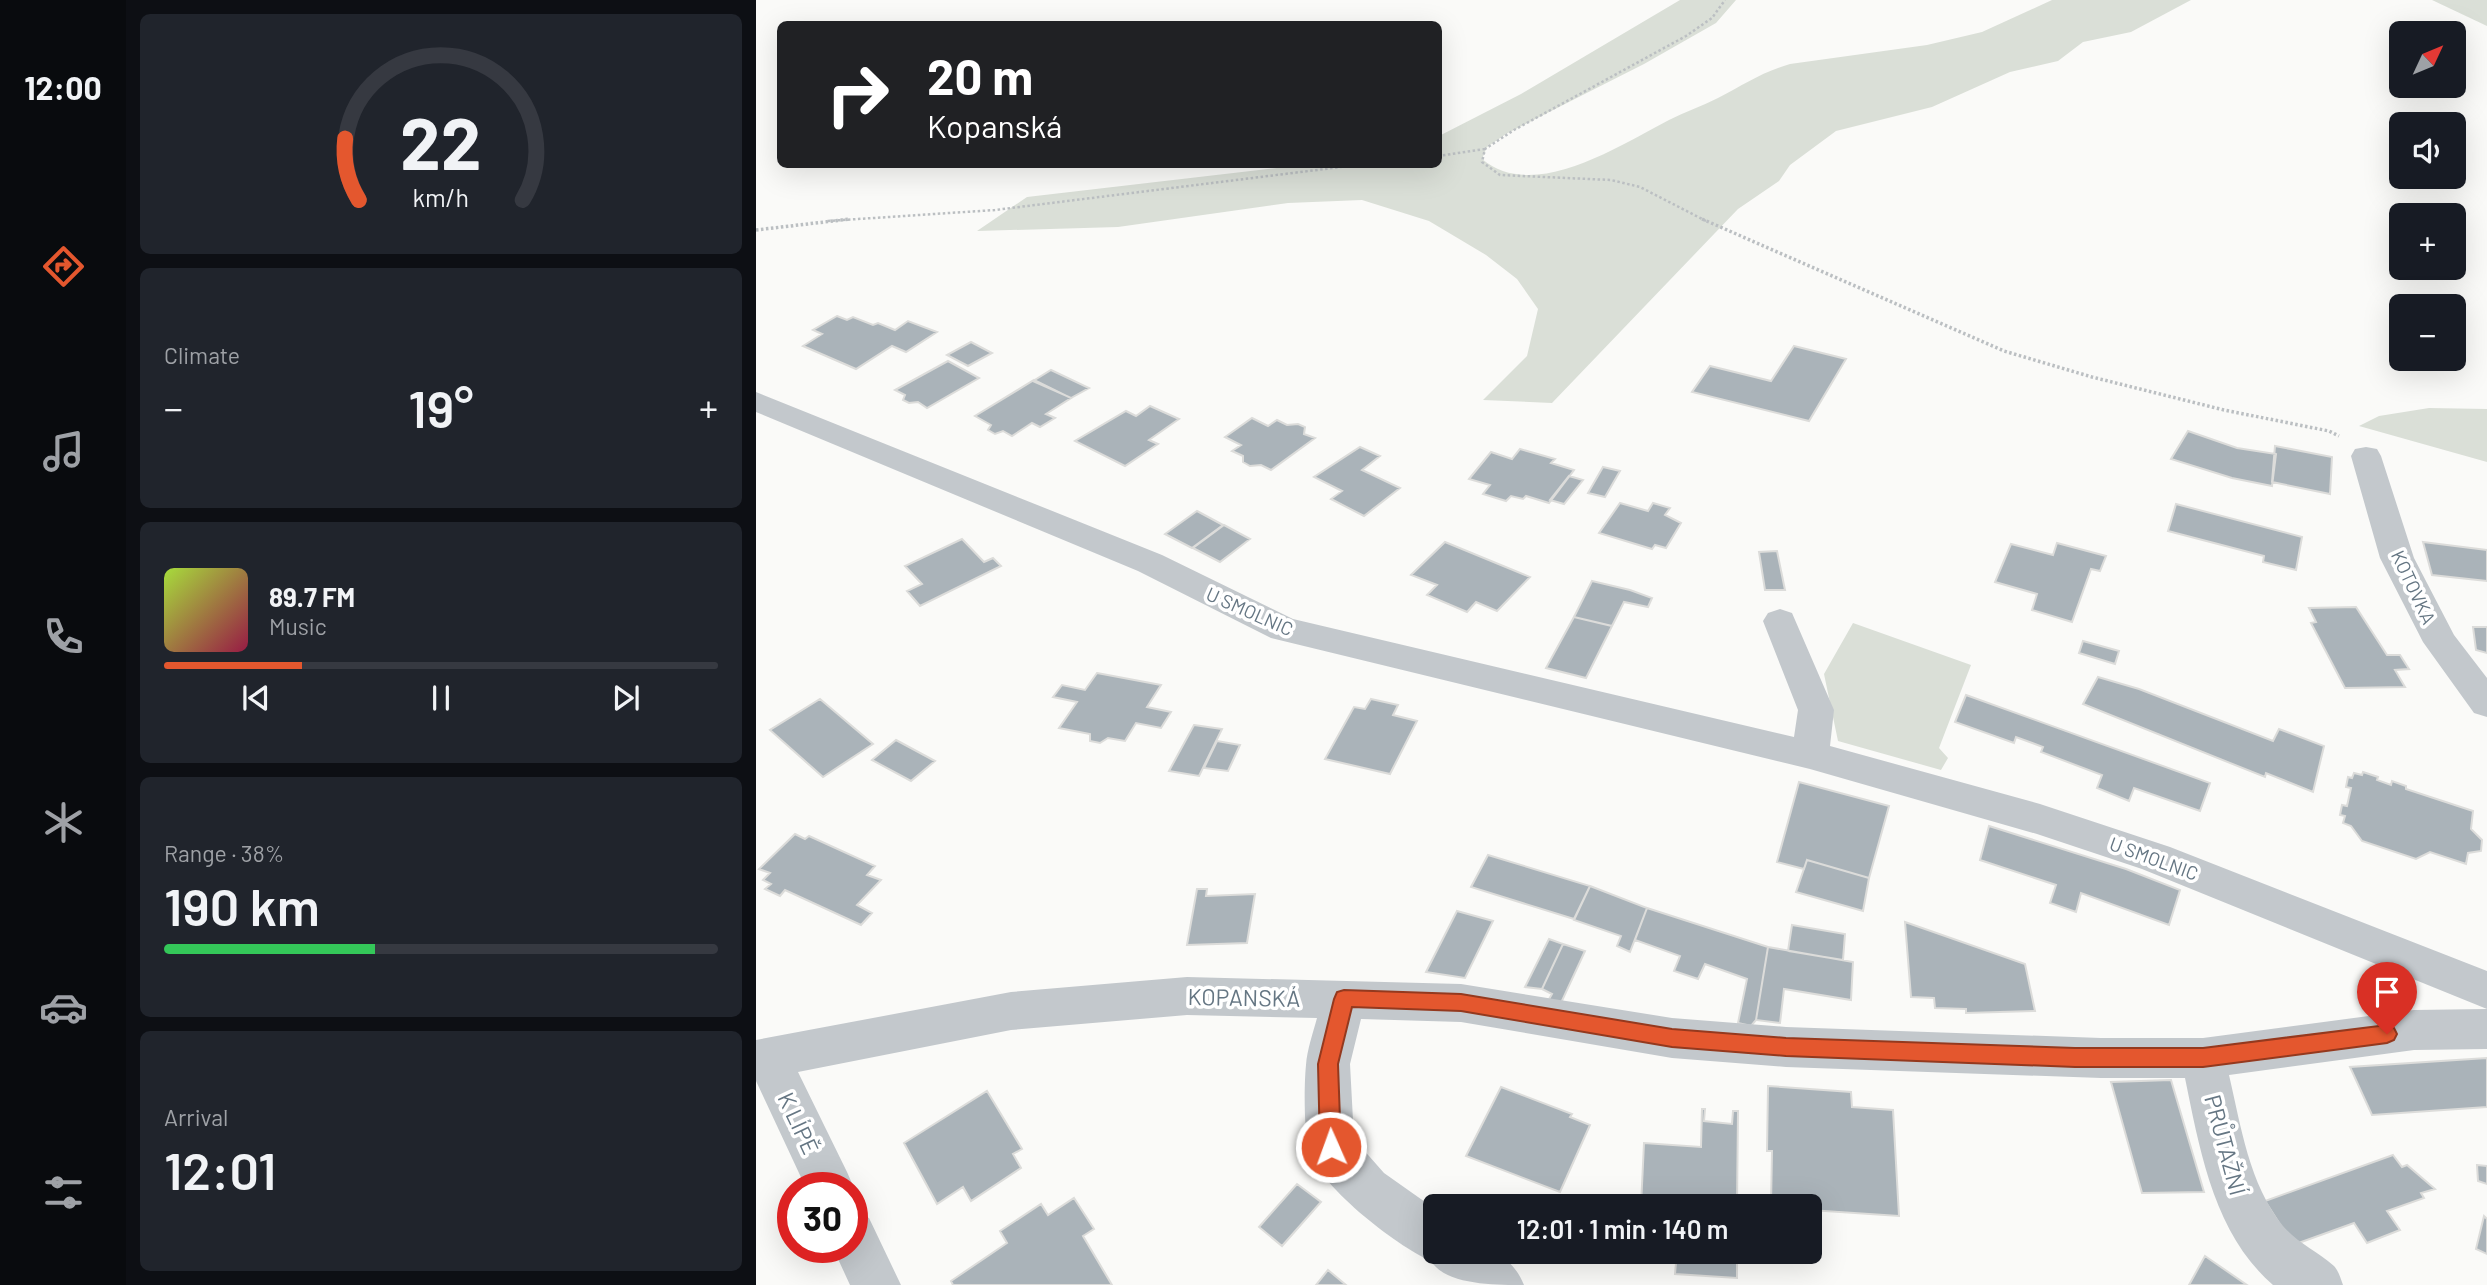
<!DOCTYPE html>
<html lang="en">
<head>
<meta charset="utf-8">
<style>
	body { margin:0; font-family:Barlow,sans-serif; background:#20242c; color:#f1f3f6; height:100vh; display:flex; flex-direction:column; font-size:26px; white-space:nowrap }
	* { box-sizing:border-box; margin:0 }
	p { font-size:23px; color:#9ea1a6 }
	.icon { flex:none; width:38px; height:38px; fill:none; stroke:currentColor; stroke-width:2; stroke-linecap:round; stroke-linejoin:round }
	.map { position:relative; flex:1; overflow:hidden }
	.panel { display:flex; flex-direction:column; gap:14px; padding:14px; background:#0d0f14; width:630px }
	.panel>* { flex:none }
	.banner { position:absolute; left:21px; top:21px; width:665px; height:147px; border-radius:10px; box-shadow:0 7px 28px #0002; background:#202124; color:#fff; overflow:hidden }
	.needle { width:46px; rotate:46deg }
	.controls { position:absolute; left:1633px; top:21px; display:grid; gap:14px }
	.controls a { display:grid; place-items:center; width:77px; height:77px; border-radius:10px; background:#171b24; box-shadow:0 7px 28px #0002; font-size:35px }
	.speed { position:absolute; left:21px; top:1172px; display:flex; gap:14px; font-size:35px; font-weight:700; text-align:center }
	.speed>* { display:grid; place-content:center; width:91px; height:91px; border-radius:50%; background:#171b24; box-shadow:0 7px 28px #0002; line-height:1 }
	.speed .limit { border:10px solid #d22; background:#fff; color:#111 }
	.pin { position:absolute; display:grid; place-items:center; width:60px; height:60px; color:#fff; margin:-72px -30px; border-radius:50% 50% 50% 0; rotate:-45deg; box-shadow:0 0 7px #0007 }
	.pin .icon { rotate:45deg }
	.me { position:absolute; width:77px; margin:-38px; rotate:358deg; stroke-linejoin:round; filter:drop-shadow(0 0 5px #0008) }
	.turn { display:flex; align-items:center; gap:24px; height:147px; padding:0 35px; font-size:32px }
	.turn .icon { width:91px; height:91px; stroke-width:2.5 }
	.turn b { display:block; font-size:49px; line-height:60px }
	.big { font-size:52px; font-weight:600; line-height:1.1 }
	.panel .widget { flex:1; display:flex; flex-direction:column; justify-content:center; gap:10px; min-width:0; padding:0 24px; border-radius:10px; background:#20242c }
	.panel .dial { align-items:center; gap:0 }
	.dial svg { height:182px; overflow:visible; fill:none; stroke:#363941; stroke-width:7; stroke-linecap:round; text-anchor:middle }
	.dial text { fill:#f1f3f6; stroke:none }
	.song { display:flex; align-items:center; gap:21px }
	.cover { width:84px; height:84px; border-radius:10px; background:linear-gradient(135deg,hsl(80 70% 55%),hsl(340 70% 35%)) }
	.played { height:7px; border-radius:4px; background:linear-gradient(90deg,#e4572e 25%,#363941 25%) }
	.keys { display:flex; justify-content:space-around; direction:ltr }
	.heat { display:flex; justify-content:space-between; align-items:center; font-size:38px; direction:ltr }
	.charge { height:10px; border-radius:5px; background:linear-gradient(90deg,#34c759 38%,#363941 0) }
	.trip { position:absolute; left:667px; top:1194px; width:399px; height:70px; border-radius:10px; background:#171b24; box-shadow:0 7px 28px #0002; font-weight:600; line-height:70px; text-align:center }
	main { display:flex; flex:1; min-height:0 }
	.menu { display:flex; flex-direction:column; width:126px; justify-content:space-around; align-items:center; background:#090b0e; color:#9ea1a6 }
	.menu .icon { width:49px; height:49px }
	.menu .selected { color:#e4572e }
	.menu b { font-size:32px; color:#f1f3f6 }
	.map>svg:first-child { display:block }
</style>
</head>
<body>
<main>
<nav class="menu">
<b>12:00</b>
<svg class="icon selected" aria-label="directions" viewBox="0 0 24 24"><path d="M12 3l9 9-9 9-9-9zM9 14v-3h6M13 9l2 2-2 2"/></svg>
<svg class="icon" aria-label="music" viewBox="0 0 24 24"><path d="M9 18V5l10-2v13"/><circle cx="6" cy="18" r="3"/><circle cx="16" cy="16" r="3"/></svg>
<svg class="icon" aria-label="phone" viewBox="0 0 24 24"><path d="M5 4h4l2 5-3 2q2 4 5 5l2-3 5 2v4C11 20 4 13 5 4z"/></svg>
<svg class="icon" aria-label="climate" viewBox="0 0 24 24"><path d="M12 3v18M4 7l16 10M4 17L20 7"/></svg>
<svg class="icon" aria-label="car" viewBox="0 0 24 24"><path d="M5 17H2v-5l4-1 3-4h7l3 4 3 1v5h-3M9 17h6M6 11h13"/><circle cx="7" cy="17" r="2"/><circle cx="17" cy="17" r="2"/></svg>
<svg class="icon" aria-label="filters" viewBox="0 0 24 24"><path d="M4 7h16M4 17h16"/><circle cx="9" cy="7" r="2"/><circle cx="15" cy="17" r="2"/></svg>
</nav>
<section class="panel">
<div class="widget dial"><svg viewBox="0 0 100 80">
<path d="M14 69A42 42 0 1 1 86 69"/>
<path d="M14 69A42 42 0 0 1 8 42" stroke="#e4572e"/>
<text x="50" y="56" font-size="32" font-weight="700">22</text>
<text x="50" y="72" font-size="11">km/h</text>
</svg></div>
<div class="widget"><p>Climate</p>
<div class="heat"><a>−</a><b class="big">19°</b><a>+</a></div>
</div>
<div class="widget">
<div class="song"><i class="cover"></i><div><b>89.7 FM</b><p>Music</p></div></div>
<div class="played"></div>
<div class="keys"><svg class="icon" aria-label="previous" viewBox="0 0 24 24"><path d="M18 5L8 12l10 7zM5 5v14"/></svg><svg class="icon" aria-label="pause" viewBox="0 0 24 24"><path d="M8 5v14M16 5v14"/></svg><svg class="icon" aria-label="next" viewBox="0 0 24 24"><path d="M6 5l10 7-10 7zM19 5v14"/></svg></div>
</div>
<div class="widget"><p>Range · 38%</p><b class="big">190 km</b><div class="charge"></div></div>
<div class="widget"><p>Arrival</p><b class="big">12:01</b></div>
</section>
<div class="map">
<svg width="1731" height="1285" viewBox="0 0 1731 1285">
	<rect width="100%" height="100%" fill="#fafaf8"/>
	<path fill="#dadfd7" d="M924 0H980L960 23 888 64 750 134 731 147 726 159C778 203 864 145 913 120 929 112 946 106 962 98 989 84 1004 73 1034 64L1171 45 1226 32 1296 0H1435L1375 32 1327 42 1302 61 1254 72 1176 107 1080 131 1034 165 1023 181 982 209 796 403 727 400 771 356 782 309 761 279 730 255 673 221 606 200 532 203 362 227 221 231 271 197 546 165 682 164 683 136 765 94Z
		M1676 0H1731V26Z
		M1673 408 1731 409V462L1603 426 1623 416Z
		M1097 623 1215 665 1183 748 1192 758 1185 770 1082 741 1068 674Z"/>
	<path fill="#aab3b9" stroke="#dcdcda" stroke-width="2" d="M81 316 91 320 97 317 117 325 122 323 139 330 152 321 181 332 150 352 136 346 100 369 47 346 66 334 57 330Z
		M215 342 236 353 212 366 191 355Z
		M1038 346 1090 359 1053 421 936 392 954 366 1015 381Z
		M192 361 223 378 171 408 162 402 153 403 147 400 149 395 139 390Z
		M295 370 333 388 315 398 277 381Z
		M278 380 315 398 290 414 299 418 284 427 276 423 256 436 247 431 239 434 232 430 235 425 219 416Z
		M394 406 423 419 393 440 402 444 369 466 319 441 370 411 380 416Z
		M496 418 512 426 521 420 531 425 542 424 549 427 548 434 559 438 515 470 505 465 494 466 487 462V456L476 451 485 445 469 437Z
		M1432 431 1481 448 1520 454 1516 486 1476 478 1415 459Z
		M1519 446 1576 457 1574 494 1516 482Z
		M604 447 624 456 606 470 644 488 608 516 575 499 586 491 558 477Z
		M764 449 799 459 795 463 818 470 793 503 770 496 767 499 755 496 750 501 727 494 734 485 713 479 735 452 756 459Z
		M847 467 864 471 849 497 832 493Z
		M813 476 827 480 808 504 794 500Z
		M864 503 892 511 897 503 914 508 909 515 925 523 910 548 899 545 896 549 843 533Z
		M1420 504 1546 537 1540 570 1507 562 1508 556 1412 531Z
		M441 511 467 525 436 548 409 534Z
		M468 525 494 539 464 562 437 548Z
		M206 539 228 562 237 558 245 566 164 606 151 591 166 584 149 566Z
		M689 542 774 577 741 611 720 602 711 612 671 595 681 585 655 575Z
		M1667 542 1731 550V581L1676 575Z
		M1301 543 1350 556 1344 571 1335 569 1316 622 1276 610 1281 594 1239 582 1255 544 1297 555Z
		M1021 551 1029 590H1009L1003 552Z
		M836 581 874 590 896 598 892 607 868 602 856 626 818 617Z
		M1600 607 1631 655H1644L1653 669 1639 670 1649 687 1589 688 1555 623 1560 622 1553 608Z
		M818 617 856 626 830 678 790 668Z
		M1717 627H1731V653L1720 650Z
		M1327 641 1363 651 1359 664 1323 653Z
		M341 673 405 685 391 707 415 712 405 728 380 723 369 741 352 738 344 743 334 741V734L303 728 321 702 297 697 306 685 329 690Z
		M1342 677 1383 689 1517 741 1523 729 1568 746 1557 792 1510 773 1509 777 1327 704Z
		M1210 695 1454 783 1444 811 1378 788 1373 801 1341 788 1346 775 1285 752 1287 747 1260 737 1258 743 1199 722Z
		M64 699 117 744 67 777 14 730Z
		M615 699 642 705 637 715 661 721 634 774 569 759 598 707 609 709Z
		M438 725 466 729 443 776 413 771Z
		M140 740 179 761 155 781 116 760Z
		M461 741 484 745 472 771 448 768Z
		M1607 772 1622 777 1621 780 1635 785 1636 781 1650 786V789L1717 811 1715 829 1726 840 1725 851 1712 853 1710 864 1674 852 1660 859 1606 841 1595 826 1587 823 1589 816 1584 815 1586 805 1591 806 1595 788 1590 787 1592 777 1596 778 1598 773 1606 775Z
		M1043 782 1133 806 1113 878 1051 860 1048 869 1021 862Z
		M1233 826 1370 869 1424 890 1413 925 1325 893 1320 912 1294 903 1300 885 1224 860Z
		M39 834 49 839 53 836 119 866 111 875 125 880 101 905 116 913 105 925 29 890 24 896 9 889 15 884 7 880 14 873 3 869Z
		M732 855 834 886 818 919 715 887Z
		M1051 860 1113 878 1107 911 1040 892Z
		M834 886 891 908 874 952 861 946 865 936 818 920Z
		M441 889H451L450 896 499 894 491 943 431 945Z
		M891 908 1012 947 1000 1020 995 1026 982 1023 991 979 949 964 942 979 918 971 924 956 879 940Z
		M701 911 737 921 709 978 670 972Z
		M1149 922 1269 964 1279 1011 1210 1013V1009L1179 1008 1178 998 1155 997Z
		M1036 925 1089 934 1087 960 1032 951Z
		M793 939 807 944 786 989 769 987Z
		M807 944 829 951 805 1003 792 1001 796 994 786 989Z
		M1012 947 1097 962 1095 1000 1028 989 1024 1023 1000 1020Z
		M1731 1058V1107L1616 1115 1594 1067Z
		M1415 1080 1448 1192 1386 1193 1355 1082Z
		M1012 1086 1095 1092 1096 1107 1137 1110 1143 1216 1054 1210V1228V1206H1015L1016 1151H1011Z
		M745 1087 816 1114 814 1117 834 1125 804 1192 710 1156Z
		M231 1091 266 1149 257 1154 265 1168 215 1201 207 1187 181 1204 148 1143Z
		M946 1109H949L948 1121 976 1124 977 1111H982L981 1206H885L888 1143 945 1147Z
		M1637 1155 1646 1167 1651 1165 1679 1189 1665 1193 1668 1198 1631 1211 1644 1230 1611 1243 1598 1223 1537 1245 1509 1201Z
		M1721 1165 1731 1166V1184L1722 1181Z
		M541 1184 565 1202 526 1246 503 1227Z
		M318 1198 338 1229 327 1236 356 1285H197L195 1281 251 1243 244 1231 285 1204 292 1215Z
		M1728 1216 1731 1219V1254L1720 1249Z
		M921 1251H981V1278L919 1274Z
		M1449 1256 1491 1285H1433Z
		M572 1270 590 1285H560Z"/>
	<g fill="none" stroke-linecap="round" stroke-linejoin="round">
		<path stroke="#bbbfc2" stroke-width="2.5" stroke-dasharray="2.5 2.5" stroke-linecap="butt" d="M682 156 729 149
			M72 221 239 210 609 164
			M950 221 884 187 855 180 744 175 726 162 729 149 758 130 930 36 956 18 969 0"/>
		<path stroke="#bbbfc2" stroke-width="3.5" stroke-dasharray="2.5 2.5" stroke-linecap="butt" d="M946 219 1248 351 1336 377 1468 410 1573 431 1583 436
			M0 230 94 219"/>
		<path fill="#c3c8cc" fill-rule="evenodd" d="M0 392 406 555 537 619 1038 737 1042 710 1007 621 1012 613 1024 609 1036 613 1078 710 1074 746 1284 804 1414 847 1731 971V1009L1386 869 1281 834 1054 769 515 638 382 571 0 412Z
			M1610 447 1621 449 1625 456 1658 558 1698 635 1731 678V717L1718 713 1667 642 1624 558 1595 456 1599 449Z
			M431 977 705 984 916 1018 1030 1027 1345 1038H1447L1658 1010 1731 1009V1049L1658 1050 1473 1075C1485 1126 1493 1184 1527 1226 1543 1244 1561 1251 1578 1266 1582 1270 1585 1279 1587 1285H1517C1458 1234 1444 1151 1429 1078H1345L1030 1067 916 1058 705 1022 605 1019 594 1064 598 1139 628 1173 679 1209V1251C718 1251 750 1242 768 1285 738 1285 690 1285 675 1261 642 1247 558 1183 552 1146 548 1127 548 1085 550 1065 551 1050 557 1033 561 1018L431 1015 255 1030 42 1072 91 1172 98 1188 96 1192V1188H50L0 1081V1040L255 992Z
			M96 1211 113 1218 145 1285H94L77 1248H96Z"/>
	</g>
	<path fill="#e4572e" stroke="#94391e" stroke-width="2" d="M588 990 705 994 916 1029 1030 1038 1319 1048H1447L1631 1025 1638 1028 1641 1034 1638 1040 1631 1043 1447 1067H1319L1030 1056 916 1047 705 1011 596 1007 582 1064 585 1147 582 1154 575 1157 567 1154 564 1147 562 1064 578 999 581 992Z"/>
	<g text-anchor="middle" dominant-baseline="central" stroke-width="7" stroke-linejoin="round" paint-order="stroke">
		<g font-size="19" fill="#657683" stroke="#fff">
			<text transform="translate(1658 587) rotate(65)">KOTOVKA</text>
			<text transform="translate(494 611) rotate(24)">U SMOLNIC</text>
			<text transform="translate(1398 858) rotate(20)">U SMOLNIC</text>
		</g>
		<g font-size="23" fill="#657683" stroke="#fff">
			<text transform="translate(488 997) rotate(1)">KOPANSKÁ</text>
			<text transform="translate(43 1123) rotate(65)">K LÍPĚ</text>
			<text transform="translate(1470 1145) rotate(75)">PRŮTAŽNÍ</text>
		</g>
	</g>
</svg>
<div class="controls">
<a><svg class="needle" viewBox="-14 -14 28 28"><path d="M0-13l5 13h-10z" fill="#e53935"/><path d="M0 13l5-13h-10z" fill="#9ea1a6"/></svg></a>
<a><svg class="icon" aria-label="sound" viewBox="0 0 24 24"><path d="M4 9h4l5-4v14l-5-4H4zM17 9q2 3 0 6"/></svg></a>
<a>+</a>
<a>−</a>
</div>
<div class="speed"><div class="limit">30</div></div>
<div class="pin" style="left:1631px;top:1034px;background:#d93025"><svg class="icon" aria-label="arrive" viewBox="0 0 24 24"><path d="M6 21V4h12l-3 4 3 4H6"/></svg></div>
<svg class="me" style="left:575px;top:1147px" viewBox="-20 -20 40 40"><circle r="17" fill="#e4572e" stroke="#fff" stroke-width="3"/><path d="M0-11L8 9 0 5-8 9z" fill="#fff"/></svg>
<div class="trip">12:01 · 1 min · 140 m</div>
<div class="banner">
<div class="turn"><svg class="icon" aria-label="right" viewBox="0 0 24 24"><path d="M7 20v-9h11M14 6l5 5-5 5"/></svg><div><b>20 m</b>Kopanská</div></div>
</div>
</div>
</main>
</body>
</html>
